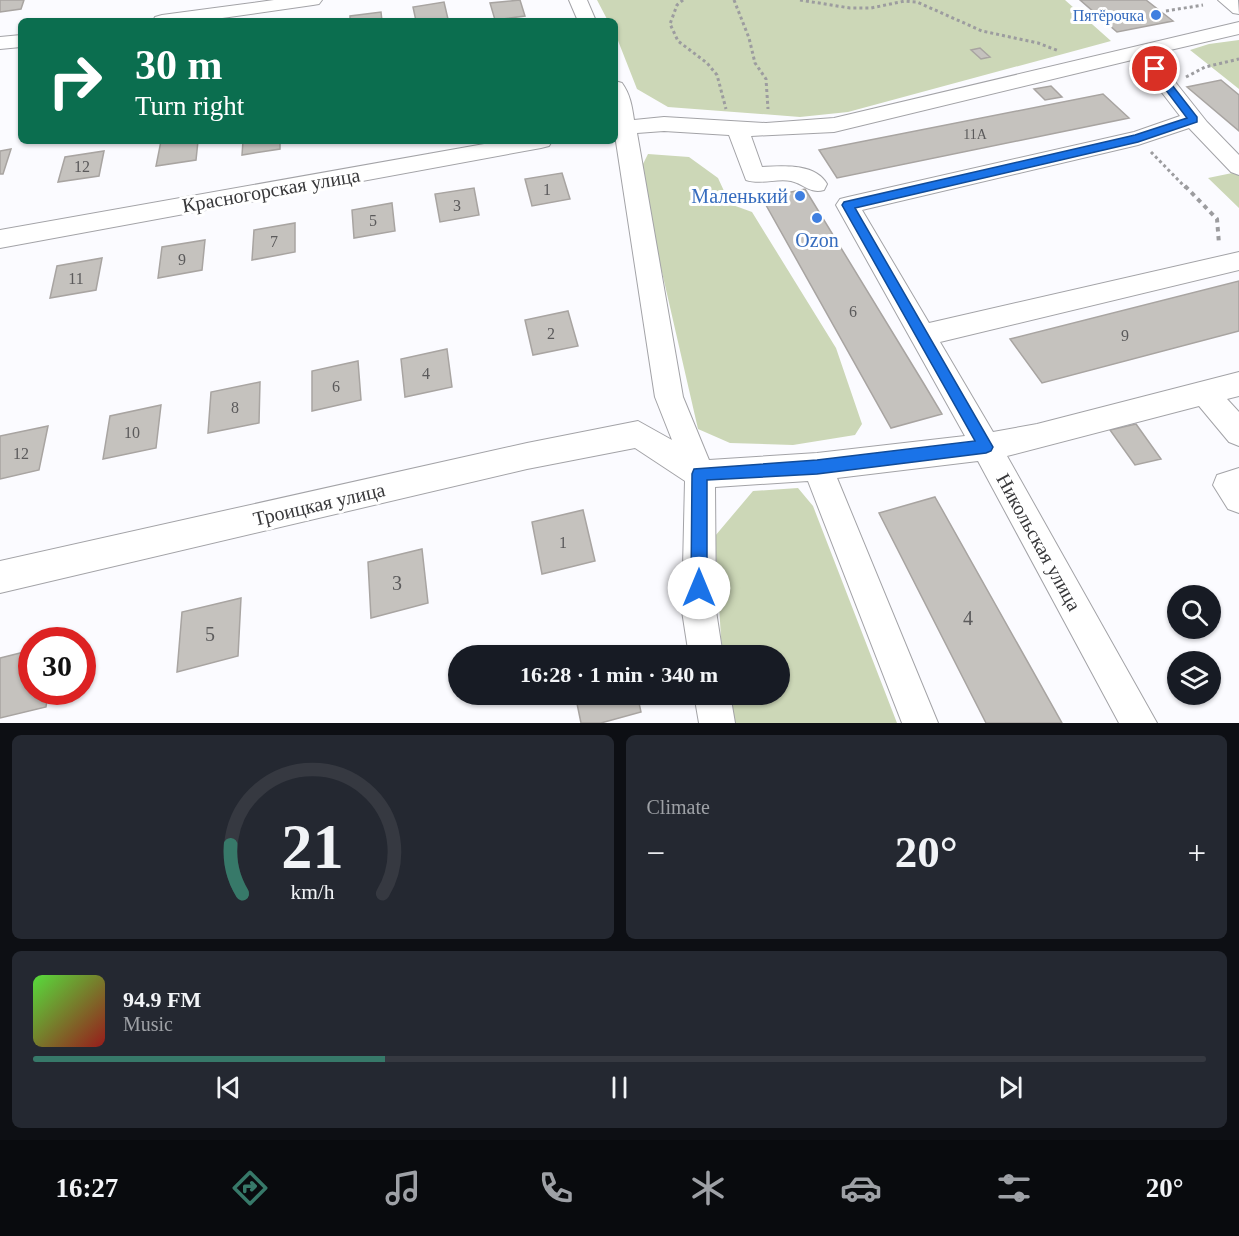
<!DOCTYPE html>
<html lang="en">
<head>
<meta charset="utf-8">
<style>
	body { margin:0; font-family:Georgia,serif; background:#242831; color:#f1f3f6; height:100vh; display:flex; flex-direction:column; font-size:22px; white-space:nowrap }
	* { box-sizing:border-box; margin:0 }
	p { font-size:20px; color:#9ea1a6 }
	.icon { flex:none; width:33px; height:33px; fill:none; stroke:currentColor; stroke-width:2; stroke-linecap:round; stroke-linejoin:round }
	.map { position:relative; height:723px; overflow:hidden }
	.panel { display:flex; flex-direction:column; gap:12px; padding:12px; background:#0d0f14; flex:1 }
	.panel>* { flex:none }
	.banner { position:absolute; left:18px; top:18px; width:600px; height:126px; border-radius:9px; box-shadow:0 2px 4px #0004; background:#0b6e4f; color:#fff; overflow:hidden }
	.buttons { position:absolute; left:1167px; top:585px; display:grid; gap:12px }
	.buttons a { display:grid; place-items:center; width:54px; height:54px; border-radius:50%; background:#171b24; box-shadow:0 2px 4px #0004; font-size:30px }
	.speed { position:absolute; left:18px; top:627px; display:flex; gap:12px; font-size:30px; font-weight:700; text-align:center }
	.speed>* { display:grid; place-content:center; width:78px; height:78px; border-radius:50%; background:#171b24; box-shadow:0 2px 4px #0004; line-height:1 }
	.speed .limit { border:9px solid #d22; background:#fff; color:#111 }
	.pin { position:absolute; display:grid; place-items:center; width:51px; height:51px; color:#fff; margin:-26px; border:3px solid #fff; border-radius:50%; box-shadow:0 2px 6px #0007 }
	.me { position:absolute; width:66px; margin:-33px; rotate:0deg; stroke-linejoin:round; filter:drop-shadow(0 0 4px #0008) }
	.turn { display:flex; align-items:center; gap:21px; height:126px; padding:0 18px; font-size:27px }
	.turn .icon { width:78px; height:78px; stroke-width:2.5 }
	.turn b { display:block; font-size:42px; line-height:51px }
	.big { font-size:45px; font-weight:800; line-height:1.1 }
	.panel .tile { flex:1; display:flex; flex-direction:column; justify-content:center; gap:9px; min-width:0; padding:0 21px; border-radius:9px; background:#242831 }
	.panel .dial { align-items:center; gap:0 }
	.dial svg { height:156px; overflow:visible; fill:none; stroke:#363941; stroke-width:7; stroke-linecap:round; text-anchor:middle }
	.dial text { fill:#f1f3f6; stroke:none }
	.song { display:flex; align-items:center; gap:18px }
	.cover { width:72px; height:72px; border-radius:9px; background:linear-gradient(135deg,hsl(110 70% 55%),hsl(0 70% 35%)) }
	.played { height:6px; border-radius:3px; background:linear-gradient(90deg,#377969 30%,#363941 30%) }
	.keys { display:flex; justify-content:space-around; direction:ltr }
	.heat { display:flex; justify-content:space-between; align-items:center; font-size:33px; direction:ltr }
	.panel .tiles { flex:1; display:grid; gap:12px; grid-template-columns:1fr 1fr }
	.tile:last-child { grid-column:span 2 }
	.trip { position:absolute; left:448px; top:645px; width:342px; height:60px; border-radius:30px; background:#171b24; box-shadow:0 2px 4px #0004; font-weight:800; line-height:60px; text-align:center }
	.menu { display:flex; height:96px; justify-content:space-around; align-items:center; background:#090b0e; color:#9ea1a6 }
	.menu .icon { width:42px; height:42px }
	.menu .active { color:#377969 }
	.menu b { font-size:27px; color:#f1f3f6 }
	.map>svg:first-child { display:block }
</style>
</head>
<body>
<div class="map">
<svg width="1239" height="723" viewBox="0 0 1239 723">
	<rect width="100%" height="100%" fill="#fbfbff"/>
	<path fill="#ccd7b7" d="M597 0H1065L1111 41 848 112 800 117 668 107 637 89 615 33V21H608Z
		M1239 40V89L1190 50 1209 44Z
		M648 154 689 157 718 178 730 204 752 212 836 348 862 424 855 435 793 445 730 443 698 429 639 172Z
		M1237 172 1239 174V208L1208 178Z
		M798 488 813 506 897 723H727L724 695 780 694V656L722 655 715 536 753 491Z"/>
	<path fill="#c5c2be" stroke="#a8a4a1" stroke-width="1.5" d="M0 0H24L21 9 0 12Z
		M520 0 525 16 495 20 490 3Z
		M1080 0H1146L1173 21 1117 32Z
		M444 2 448 19 416 21 413 7Z
		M381 12 382 21H350V16Z
		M980 48 990 57 981 59 971 50Z
		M1221 80 1239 95V131L1187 87Z
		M1051 86 1062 97 1045 100 1034 89Z
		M1103 94 1129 118 837 178 819 150Z
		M161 141H198L196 160 156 166Z
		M243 141H280V149L242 155Z
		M11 149 3 174H0V151Z
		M104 151 99 176 58 182 65 157Z
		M562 173 570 199 532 206 525 179Z
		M474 188 479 215 440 222 435 194Z
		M805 189 924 384 942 414 891 428 762 198Z
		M392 203 395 231 354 238 352 210Z
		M295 223V252L252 260 254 230Z
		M205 240 202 270 158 278 162 247Z
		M102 258 96 290 50 298 57 266Z
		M1239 281V331L1042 383 1010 339Z
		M568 311 578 346 533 355 525 320Z
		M447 349 452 387 405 397 401 359Z
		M358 361 361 400 312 411V371Z
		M260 382 259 423 208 433 211 392Z
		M161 405 156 448 103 459 110 416Z
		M1136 424 1161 459 1135 465 1110 430Z
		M48 426 39 470 0 479V436Z
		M935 497 1062 723H986L879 513Z
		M583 510 595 561 542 574 532 522Z
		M422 549 428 603 371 618 368 562Z
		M241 598 238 656 177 672 182 612Z
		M626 648 627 656H599Z
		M32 650V692H48L46 707 0 718V658Z
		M575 694H637L641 712 601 723H581Z"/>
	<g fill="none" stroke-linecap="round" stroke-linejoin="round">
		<g stroke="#a3a3a7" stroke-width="2">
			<path id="minor" d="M274 0H322L319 4 313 5 201 21H153L155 17 162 15Z
				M569 0H587L596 21H578Z
				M1218 0H1238L1239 14 1233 13Z
				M1239 22V34L1153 54 1207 122 1239 155V175L1231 172 1189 128 1138 145 862 210 929 323 1239 252V270L940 342 993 432 1037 424 1239 372V396L1227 399 1239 412V446L1229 442 1199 406 1007 456 1157 723H1119L978 461 837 478 938 723H902L808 481 715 487 716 611 723 656H689L682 611 685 481 635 448 527 469 0 593V561L527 443 638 421 672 440 655 397 615 135V81L622 83C630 94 632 106 634 120L664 117 766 123 834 118ZM1136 59 1180 116 1134 132 848 197 840 199 836 205 965 436 817 453 709 460 683 397 637 133 664 131 729 135 746 180C761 185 777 178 791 181 804 184 810 194 824 190L827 184C815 163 783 166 762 167L751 136 834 132Z
				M21 35V47L0 49V37Z
				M501 141H552L549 146 541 148 0 248V230Z
				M1239 468V513L1228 509 1213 485 1217 475Z
				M694 694H730L735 723H699Z"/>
		</g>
		<path stroke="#9c9c9f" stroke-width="3" stroke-dasharray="3 3" stroke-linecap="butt" d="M683 0 677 5 670 24 678 41 707 63 717 75 726 109
			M734 0 749 38 755 63 766 79 768 109
			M800 0 850 8H871L905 1 917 2 982 31 1038 43 1059 51
			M1166 11 1203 5
			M1186 77 1205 67 1239 59
			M1151 152 1186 188"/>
		<path stroke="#9c9c9f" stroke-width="4" stroke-dasharray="4.5 4.5" stroke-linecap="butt" d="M1185 186 1217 219 1219 244"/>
		<use href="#minor" fill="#fff" fill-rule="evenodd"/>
	</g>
	<path fill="#1a73e8" stroke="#114b97" stroke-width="1.5" d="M1155 66 1158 67 1197 117V122L1138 142 855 208 993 447 991 451 986 453 817 474 707 480V588L705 594 699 596 693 594 691 588 692 474 694 469 817 460 975 441 842 205 844 202 1135 135 1187 118 1150 69Z"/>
	<g fill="#3f7fe0" stroke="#fff" stroke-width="2">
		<circle cx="1156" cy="15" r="6"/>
		<circle cx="800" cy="196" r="6"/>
		<circle cx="817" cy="218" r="6"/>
	</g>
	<g text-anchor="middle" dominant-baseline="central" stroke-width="6" stroke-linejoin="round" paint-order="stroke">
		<g font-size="14" fill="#5b5a5b">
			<text x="975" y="134">11А</text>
		</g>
		<g font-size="16" fill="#366cbe" stroke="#fff" text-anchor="end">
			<text x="1144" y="15">Пятёрочка</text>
		</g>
		<g font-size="16" fill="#5b5a5b">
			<text x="82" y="166">12</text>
			<text x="547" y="189">1</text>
			<text x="457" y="205">3</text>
			<text x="373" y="220">5</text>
			<text x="274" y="241">7</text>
			<text x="182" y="259">9</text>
			<text x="76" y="278">11</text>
			<text x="853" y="311">6</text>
			<text x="551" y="333">2</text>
			<text x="1125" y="335">9</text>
			<text x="426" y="373">4</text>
			<text x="336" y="386">6</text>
			<text x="235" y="407">8</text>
			<text x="132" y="432">10</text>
			<text x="21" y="453">12</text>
			<text x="563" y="542">1</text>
		</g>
		<g font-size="20" fill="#38383a" stroke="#fff">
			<text transform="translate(271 190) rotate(-10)">Красногорская улица</text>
			<text transform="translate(319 504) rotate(-13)">Троицкая улица</text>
			<text transform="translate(1039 542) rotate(61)">Никольская улица</text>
		</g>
		<g font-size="20" fill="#366cbe" stroke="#fff" text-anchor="end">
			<text x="788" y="196">Маленький</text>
			<text x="817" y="240" text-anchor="middle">Ozon</text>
		</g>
		<g font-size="20" fill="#5b5a5b">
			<text x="397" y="583">3</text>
			<text x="968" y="618">4</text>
			<text x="210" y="634">5</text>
		</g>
	</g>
</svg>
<div class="buttons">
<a><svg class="icon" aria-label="search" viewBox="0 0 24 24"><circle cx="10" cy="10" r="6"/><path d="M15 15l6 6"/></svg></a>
<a><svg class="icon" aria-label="layers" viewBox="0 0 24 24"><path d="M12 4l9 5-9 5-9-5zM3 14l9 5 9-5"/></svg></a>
</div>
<div class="speed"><div class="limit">30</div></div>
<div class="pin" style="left:1155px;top:69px;background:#d93025"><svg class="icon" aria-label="arrive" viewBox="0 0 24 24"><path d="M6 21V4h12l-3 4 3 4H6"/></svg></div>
<svg class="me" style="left:699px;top:588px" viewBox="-20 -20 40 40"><circle r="19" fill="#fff"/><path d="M0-13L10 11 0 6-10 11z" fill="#1a73e8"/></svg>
<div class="trip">16:28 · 1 min · 340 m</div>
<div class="banner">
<div class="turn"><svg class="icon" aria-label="right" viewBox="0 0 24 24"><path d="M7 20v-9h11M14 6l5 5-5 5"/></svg><div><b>30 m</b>Turn right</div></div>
</div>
</div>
<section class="panel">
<div class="tiles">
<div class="tile dial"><svg viewBox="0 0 100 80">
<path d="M14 69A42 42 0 1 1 86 69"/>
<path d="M14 69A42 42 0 0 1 8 44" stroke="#377969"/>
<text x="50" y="56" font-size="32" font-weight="700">21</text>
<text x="50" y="72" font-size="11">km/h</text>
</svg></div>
<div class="tile"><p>Climate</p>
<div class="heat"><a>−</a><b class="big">20°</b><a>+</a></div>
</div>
<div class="tile">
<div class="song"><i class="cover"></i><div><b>94.9 FM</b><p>Music</p></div></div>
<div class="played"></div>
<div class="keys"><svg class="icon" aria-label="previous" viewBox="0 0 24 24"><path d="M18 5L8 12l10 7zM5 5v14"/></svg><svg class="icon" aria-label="pause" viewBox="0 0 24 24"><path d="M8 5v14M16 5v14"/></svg><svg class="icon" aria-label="next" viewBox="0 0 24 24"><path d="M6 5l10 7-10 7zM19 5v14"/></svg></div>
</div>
</div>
</section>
<nav class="menu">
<b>16:27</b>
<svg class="icon active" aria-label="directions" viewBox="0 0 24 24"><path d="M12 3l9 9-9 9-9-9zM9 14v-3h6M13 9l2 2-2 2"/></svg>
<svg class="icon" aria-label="music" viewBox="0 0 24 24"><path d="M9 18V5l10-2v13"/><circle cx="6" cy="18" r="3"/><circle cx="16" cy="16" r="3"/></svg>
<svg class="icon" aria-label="phone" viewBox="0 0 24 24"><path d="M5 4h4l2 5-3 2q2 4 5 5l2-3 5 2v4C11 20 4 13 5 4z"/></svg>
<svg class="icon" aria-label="climate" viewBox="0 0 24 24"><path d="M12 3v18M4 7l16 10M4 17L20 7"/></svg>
<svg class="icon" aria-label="car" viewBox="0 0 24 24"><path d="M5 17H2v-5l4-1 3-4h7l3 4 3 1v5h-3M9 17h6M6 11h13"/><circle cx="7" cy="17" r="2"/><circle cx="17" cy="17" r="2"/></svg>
<svg class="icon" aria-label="filters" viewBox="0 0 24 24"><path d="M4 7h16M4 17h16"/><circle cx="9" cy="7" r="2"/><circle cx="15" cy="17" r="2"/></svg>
<b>20°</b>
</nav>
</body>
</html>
